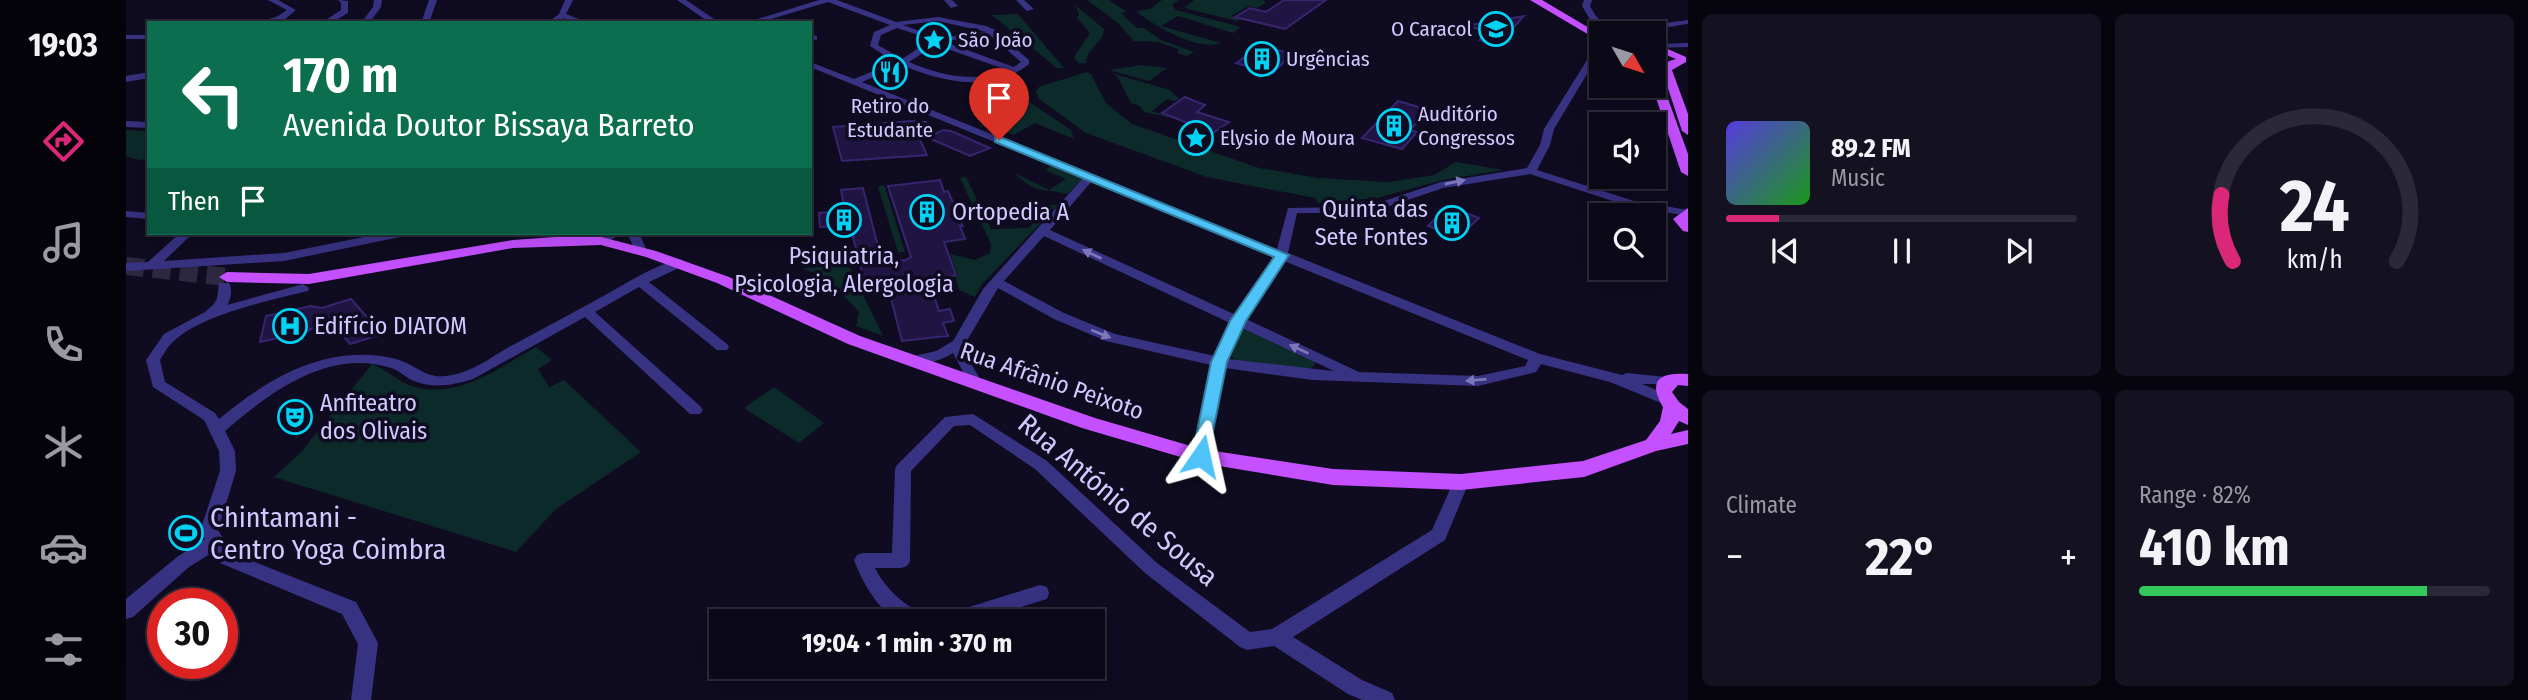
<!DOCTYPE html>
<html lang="en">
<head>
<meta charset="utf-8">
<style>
	body { margin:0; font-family:"Fira Sans Condensed",sans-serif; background:#141121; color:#f1f3f6; height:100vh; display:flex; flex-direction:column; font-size:26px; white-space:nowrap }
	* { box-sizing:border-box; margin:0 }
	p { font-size:23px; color:#9a9aa2 }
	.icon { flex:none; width:38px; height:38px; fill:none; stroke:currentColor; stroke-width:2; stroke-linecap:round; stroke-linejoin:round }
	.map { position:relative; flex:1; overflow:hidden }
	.side { display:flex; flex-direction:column; gap:14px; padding:14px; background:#06040d; width:840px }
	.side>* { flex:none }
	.hud { position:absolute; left:21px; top:21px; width:665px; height:214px; border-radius:0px; box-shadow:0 7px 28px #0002,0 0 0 2px #2b2937; background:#0b6e4f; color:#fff; overflow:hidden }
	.needle { width:46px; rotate:129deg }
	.buttons { position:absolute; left:1463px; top:21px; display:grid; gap:14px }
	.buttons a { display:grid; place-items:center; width:77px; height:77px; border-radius:0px; background:#0b0818; box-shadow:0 7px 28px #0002,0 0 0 2px #2b2937; font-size:35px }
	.speed { position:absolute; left:21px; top:588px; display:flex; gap:14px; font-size:35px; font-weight:700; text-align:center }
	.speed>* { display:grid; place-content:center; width:91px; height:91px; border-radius:50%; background:#0b0818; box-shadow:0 7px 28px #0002,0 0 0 2px #2b2937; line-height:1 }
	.speed .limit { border:10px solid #d22; background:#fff; color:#111 }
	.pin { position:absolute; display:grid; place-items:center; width:60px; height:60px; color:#fff; margin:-72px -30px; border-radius:50% 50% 50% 0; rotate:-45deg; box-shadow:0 0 7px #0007 }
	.pin .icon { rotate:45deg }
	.me { position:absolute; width:77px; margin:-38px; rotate:11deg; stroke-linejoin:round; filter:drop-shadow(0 0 5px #0008) }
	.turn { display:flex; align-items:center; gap:24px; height:147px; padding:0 21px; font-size:32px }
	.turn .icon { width:91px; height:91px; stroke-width:2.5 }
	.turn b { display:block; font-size:49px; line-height:60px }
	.then { display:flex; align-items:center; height:66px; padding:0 21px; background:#0003; gap:14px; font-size:26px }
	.big { font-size:52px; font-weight:700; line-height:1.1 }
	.side .tile { flex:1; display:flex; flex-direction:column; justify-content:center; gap:10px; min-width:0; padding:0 24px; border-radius:10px; background:#141121 }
	.side .dial { align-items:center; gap:0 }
	.dial svg { height:182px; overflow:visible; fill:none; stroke:#2b2937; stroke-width:7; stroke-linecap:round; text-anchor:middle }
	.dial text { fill:#f1f3f6; stroke:none }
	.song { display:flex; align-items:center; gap:21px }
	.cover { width:84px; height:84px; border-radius:10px; background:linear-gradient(135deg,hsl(250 70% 55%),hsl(120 70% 35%)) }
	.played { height:7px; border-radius:4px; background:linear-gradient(90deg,#db2777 15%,#2b2937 15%) }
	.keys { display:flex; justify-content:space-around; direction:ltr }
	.heat { display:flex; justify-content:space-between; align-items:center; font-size:38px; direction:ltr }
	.charge { height:10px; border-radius:5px; background:linear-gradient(90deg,#34c759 82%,#2b2937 0) }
	.side .tiles { flex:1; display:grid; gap:14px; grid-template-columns:repeat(2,1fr) }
	.trip { position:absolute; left:583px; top:609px; width:396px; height:70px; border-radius:0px; background:#0b0818; box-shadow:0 7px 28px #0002,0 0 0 2px #2b2937; font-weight:700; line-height:70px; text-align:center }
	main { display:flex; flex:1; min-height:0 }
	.tabs { display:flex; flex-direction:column; width:126px; justify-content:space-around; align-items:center; background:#04030a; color:#9a9aa2 }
	.tabs .icon { width:49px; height:49px }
	.tabs .active { color:#db2777 }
	.tabs b { font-size:32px; color:#f1f3f6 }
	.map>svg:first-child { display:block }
</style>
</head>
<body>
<main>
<nav class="tabs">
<b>19:03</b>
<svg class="icon active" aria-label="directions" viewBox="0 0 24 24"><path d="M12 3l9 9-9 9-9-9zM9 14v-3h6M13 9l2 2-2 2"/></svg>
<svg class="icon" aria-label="music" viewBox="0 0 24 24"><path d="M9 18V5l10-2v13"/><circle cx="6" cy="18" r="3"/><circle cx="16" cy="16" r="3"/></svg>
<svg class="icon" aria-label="phone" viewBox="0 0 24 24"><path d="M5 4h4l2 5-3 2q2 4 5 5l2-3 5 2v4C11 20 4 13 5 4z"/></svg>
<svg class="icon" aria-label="climate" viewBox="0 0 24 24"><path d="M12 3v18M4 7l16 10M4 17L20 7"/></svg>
<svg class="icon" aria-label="car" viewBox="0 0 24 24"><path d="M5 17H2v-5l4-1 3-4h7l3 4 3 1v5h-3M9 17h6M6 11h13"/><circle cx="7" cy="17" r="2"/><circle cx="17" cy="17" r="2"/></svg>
<svg class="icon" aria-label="filters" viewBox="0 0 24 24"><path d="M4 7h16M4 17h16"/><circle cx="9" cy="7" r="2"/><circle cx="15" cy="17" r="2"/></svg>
</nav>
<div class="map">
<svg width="1562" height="700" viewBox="0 0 1562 700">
	<rect width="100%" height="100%" fill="#0f0b20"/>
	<path fill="#0d2a2a" d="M961 0H983L1001 12 995 13 1011 28H1018L1035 40 1068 52 1061 56 1052 53V49L1032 42 1008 41 991 22Z
		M1036 0H1053L1046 5 1050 10 1115 27 1107 33 1052 16 1035 26 1095 43C1073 52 1026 25 1010 11L1024 9Z
		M1068 0H1137L1140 3 1131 8 1123 6 1105 16 1114 19 1111 21 1058 8Z
		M949 5 978 29 976 37 962 54 960 63H952L948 57 964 33 951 18 953 14Z
		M892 14 938 68H931L866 15Z
		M1015 65 1041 68 1023 81 983 70Z
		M960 72 965 74 980 103 1006 124 1133 168 1192 178 1262 182 1308 175 1330 162 1378 170 1317 180 1251 198 1192 203 1189 198 1081 177 960 133 913 99 910 92 913 87Z
		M985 73 1044 90 1053 99 1049 101 1041 99 1026 111 1051 119 1018 112 1014 106 1005 103 991 76Z
		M892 81 902 86 898 91 902 101 945 130 948 139 909 123 888 135 868 127 853 126 888 108 851 94Z
		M0 130 23 131V159L13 160 0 156Z
		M925 166 956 179 941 194C919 188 909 195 889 173L923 190 940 179 919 170Z
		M840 177 865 229 903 228 923 205H932L856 284 849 297 833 290 829 276 832 275 824 254 849 260 864 253 865 244 834 178Z
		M757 185 759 187 779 252H772L752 187Z
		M721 265 725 270 757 336 730 326 733 312 701 278 676 268Z
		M1121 328 1187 359 1189 365 1183 370 1109 360 1105 356 1115 329Z
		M410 347 426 360 412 369 423 387 438 380 515 452 430 509 390 552 148 477 175 452 246 364C261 370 274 383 289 387 333 399 374 367 410 347Z
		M648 387 698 423 673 443 618 408Z"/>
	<path fill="#201542" stroke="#372570" stroke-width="2" d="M1158 0H1200L1159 29 1109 17 1124 8 1140 12Z
		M1398 16 1373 43 1354 40 1362 31 1339 26Z
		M1134 46 1164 53 1165 55 1147 73 1110 63Z
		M1059 97 1079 105 1071 112 1103 122 1087 133 1036 113Z
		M1272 101 1303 110 1284 130 1291 132 1276 149 1236 138Z
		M786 121 800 122 807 135 817 130 825 131 864 148 844 156 791 133 801 155 716 161 707 127Z
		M814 180 818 192 822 191 837 226H834L839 239 818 242 830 275 803 281 813 311 824 309 828 321 817 323 822 336 776 341 762 287 740 289 724 225 694 227 693 213 719 211 715 190 737 188 756 262 780 260 785 257 762 186Z
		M1321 206 1353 218 1333 237 1302 226Z
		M225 299 256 334 224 344 204 320 165 339 166 335 134 342 140 316 185 306 196 308Z"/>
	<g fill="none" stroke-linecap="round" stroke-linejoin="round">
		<path stroke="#2c2841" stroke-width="18" stroke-dasharray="18 9" stroke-linecap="butt" d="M0 266 101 277"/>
		<path fill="#383282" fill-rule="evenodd" d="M142 0H152L170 10 158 20 145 23H59L63 21 143 19 152 16 161 10Z
			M212 0 222 1V13L205 23H195L215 10V3Z
			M248 0H256L255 7 243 23H235L247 7Z
			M303 0H311L303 23H295Z
			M439 0H447L440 14 463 23H451L437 18 430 23H421L433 14Z
			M551 0H560L594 23H584Z
			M693 0H711L770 22 812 17 860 26 872 31V34L903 60V64C866 94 816 82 776 65L736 82 1151 249 1162 208 1227 207 1255 202 1315 182 1401 168 1414 145 1418 129 1466 52H1472L1473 54 1428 129 1424 145 1411 170 1508 201 1562 210V216L1502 206 1404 174 1317 188 1261 207 1227 213H1171L1162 253 1414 354 1496 375 1501 373 1549 378 1551 381 1549 384H1516L1545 396 1547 400 1545 404 1540 405 1484 382 1415 364 1410 372 1352 386 1187 380 1099 368 1083 456 1081 460H1069L1067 456 1085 365 980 341 928 319 872 288 839 344 843 360 857 384 855 387H845L827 353C815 361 794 367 780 364L778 361 780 358 810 351 827 341 857 289 957 178 684 67V62L728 79 769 62 744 46 748 32 764 25 702 2 632 23H619ZM812 21 860 32 820 37H817V41L865 36 895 62 888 67 819 42H813V46L881 70C847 83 816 76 783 62L806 47V43H800L776 59 752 45 755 35 771 28 802 38V34L777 25ZM965 182 1149 257 1110 315 924 230ZM918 236 1104 323 1089 356 989 334 938 313 878 281ZM1158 261 1402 360 1399 366 1352 376 1233 372 1120 319ZM1116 328 1208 371 1102 359Z
			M818 0H826L832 6 825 8Z
			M890 0H898L908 9 901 11Z
			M1458 0H1466L1464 6C1467 11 1469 16 1474 20 1492 34 1540 22 1562 20V24C1538 27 1490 39 1469 24 1463 20 1460 12 1456 6Z
			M684 34 691 36V40L684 39Z
			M0 35H23V39H0Z
			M1562 43V47L1528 48 1530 44Z
			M23 72V78L0 82V76Z
			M0 121 23 122V128L0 127Z
			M0 211 23 213V219L0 217Z
			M54 233H67L38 261 158 253 258 233H280L274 237 158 261 0 271V263L22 262Z
			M481 233H495L479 244H471V238Z
			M501 233H513L521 251 519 254H511Z
			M553 259 557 260 559 263 557 266 523 282 601 344 603 347 601 350H591L513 287 469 312 574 406 577 410 574 414H564L459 317 347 379C328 385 307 389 288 381 280 378 273 370 265 368 202 348 143 393 99 431L109 451 110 471 92 530 106 553 230 602 252 643 245 700H225L232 644 216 614 94 563 87 552 63 567 7 617 0 619V599L51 557 79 539 74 531 94 471 93 451 78 420 27 387 20 360 38 334 79 312 87 305 91 299 93 283H103C107 290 105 299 101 305L177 284 183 288 182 291C145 300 73 315 47 342 41 347 38 354 34 360L39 382 89 413 93 419C142 378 200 344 266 358 296 365 299 385 337 372 353 367 369 355 383 347 416 329 449 312 481 294 504 281 528 266 553 259Z
			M847 414 921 461 1031 563 1124 632 1146 629 1306 530 1329 478 1335 476 1341 478 1343 482 1319 540 1167 637 1236 680 1266 693 1269 700H1236L1222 694 1148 646 1121 650 1114 647 1019 573 909 469 844 425 828 426 785 471 784 561 781 566 775 568H749C756 582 767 594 780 604 788 610 798 612 803 621 795 621 782 623 775 621 753 614 735 579 728 560L731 555 737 553H766L769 469 771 465 819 417Z
			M914 585 921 587 923 593 921 599 850 621H814L817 615 824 613Z"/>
		<path fill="#c450ff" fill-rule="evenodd" d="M1404 0H1416L1475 35V42Z
			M1528 43 1560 57V62L1546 70 1562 114V135L1556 131 1536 70 1543 61 1550 59 1528 50Z
			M1528 71 1533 74 1562 154V176L1555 172 1526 86Z
			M1562 208V232L1557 231 1547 219Z
			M443 236 475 237 530 251 603 277 734 336 969 418 1075 449 1207 469 1335 474 1457 461 1520 440 1534 421 1537 407C1521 380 1534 372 1562 374V386L1552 385 1546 392 1553 402 1562 409V425L1553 421 1545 434 1562 430V444L1530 451 1458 477 1335 490 1207 485 1075 463 956 428 722 344 591 283 520 257 475 245 387 248 183 284 101 282 93 277 101 272 183 274 387 240Z"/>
	</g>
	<defs><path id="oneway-solid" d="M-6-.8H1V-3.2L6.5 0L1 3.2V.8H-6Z" transform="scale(1.75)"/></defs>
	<g fill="#7d76ba">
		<use href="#oneway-solid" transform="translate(1329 182) rotate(-12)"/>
		<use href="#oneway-solid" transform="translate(966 254) rotate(-155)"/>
		<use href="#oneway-solid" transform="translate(975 334) rotate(22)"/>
		<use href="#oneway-solid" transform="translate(1173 349) rotate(-155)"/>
		<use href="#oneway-solid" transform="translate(1350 380) rotate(175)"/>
	</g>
	<path fill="#4fc3f7" stroke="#337fa1" stroke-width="2" d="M869 138H877L1163 255 1120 321 1101 362 1081 461 1075 463 1066 456 1085 362 1104 321 1148 257 869 142Z"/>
	<defs>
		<g id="school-ring" transform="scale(1.75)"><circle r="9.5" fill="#0f0b20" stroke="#00d3f4" stroke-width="1.5"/><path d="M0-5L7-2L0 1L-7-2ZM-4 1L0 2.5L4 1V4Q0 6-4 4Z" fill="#00d3f4"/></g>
		<g id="sight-ring" transform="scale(1.75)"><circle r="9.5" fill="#0f0b20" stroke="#00d3f4" stroke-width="1.5"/><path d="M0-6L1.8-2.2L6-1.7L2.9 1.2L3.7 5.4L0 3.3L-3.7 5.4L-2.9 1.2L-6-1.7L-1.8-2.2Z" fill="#00d3f4"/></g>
		<g id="building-ring" transform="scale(1.75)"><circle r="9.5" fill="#0f0b20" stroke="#00d3f4" stroke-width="1.5"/><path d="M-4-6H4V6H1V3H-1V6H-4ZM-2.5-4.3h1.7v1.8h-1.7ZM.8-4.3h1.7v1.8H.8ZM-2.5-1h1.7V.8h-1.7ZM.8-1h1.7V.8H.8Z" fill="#00d3f4"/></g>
		<g id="restaurant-ring" transform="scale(1.75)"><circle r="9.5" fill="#0f0b20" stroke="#00d3f4" stroke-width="1.5"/><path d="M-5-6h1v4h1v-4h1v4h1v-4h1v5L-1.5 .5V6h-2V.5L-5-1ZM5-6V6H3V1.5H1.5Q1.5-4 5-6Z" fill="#00d3f4"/></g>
		<g id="hospital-ring" transform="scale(1.75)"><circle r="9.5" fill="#0f0b20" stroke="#00d3f4" stroke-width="1.5"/><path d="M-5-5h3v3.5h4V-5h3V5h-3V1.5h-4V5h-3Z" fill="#00d3f4"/></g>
		<g id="theatre-ring" transform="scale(1.75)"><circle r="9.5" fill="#0f0b20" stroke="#00d3f4" stroke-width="1.5"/><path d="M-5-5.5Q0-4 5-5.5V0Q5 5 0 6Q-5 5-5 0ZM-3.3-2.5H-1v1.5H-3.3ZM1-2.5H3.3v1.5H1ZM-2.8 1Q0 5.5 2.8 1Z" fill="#00d3f4"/></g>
		<g id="stadium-ring" transform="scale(1.75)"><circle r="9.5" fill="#0f0b20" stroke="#00d3f4" stroke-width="1.5"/><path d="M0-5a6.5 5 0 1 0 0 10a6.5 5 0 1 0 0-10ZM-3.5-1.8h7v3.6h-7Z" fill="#00d3f4"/></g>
	</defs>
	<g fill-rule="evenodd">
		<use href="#school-ring" x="1370" y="29"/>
		<use href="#sight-ring" x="808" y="40"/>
		<use href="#building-ring" x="1136" y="59"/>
		<use href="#restaurant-ring" x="764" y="72"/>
		<use href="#building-ring" x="1268" y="126"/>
		<use href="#sight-ring" x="1070" y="138"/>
		<use href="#building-ring" x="801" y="212"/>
		<use href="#building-ring" x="718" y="220"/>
		<use href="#building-ring" x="1326" y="223"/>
		<use href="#hospital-ring" x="164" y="326"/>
		<use href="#theatre-ring" x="169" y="417"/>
		<use href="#stadium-ring" x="60" y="533"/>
	</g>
	<g text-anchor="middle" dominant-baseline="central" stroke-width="7" stroke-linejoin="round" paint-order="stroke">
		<g font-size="21" fill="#d1c9ff" stroke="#0f0b20" text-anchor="start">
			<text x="1346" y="29" text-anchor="end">O Caracol</text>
			<text x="832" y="40">São João</text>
			<text x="1160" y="59">Urgências</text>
			<text x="764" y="106" text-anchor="middle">Retiro do<tspan x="764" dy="24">Estudante</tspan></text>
			<text x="1292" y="114">Auditório<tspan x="1292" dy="24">Congressos</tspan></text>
			<text x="1094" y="138">Elysio de Moura</text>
		</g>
		<g font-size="24" fill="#d1c9ff" stroke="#0f0b20" text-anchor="start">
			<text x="1302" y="209" text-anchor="end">Quinta das<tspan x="1302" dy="28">Sete Fontes</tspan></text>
			<text x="826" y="212">Ortopedia A</text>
			<text x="718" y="256" text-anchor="middle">Psiquiatria,<tspan x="718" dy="28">Psicologia, Alergologia</tspan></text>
			<text x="188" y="326">Edifício DIATOM</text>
			<text x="194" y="403">Anfiteatro<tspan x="194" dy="28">dos Olivais</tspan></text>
		</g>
		<g font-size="24" fill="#d1c9ff" stroke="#0f0b20">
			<text transform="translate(926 381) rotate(19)">Rua Afrânio Peixoto</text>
		</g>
		<g font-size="28" fill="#d1c9ff" stroke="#0f0b20">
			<text transform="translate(992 500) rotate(40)">Rua António de Sousa</text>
		</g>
		<g font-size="28" fill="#d1c9ff" stroke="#0f0b20" text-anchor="start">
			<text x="84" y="517">Chintamani -<tspan x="84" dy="32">Centro Yoga Coimbra</tspan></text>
		</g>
	</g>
</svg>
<div class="buttons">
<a><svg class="needle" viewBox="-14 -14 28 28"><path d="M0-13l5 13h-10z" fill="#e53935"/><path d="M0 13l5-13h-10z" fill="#9a9aa2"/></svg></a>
<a><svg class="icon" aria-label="sound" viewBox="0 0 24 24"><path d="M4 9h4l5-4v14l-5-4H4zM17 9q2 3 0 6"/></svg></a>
<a><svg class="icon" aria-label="search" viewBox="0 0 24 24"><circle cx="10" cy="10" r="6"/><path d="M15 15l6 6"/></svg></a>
</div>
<div class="speed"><div class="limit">30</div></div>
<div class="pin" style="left:873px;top:140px;background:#d93025"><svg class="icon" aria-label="arrive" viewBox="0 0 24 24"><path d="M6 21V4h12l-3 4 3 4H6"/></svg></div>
<svg class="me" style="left:1075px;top:456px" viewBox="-20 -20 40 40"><path d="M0-17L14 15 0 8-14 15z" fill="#4fc3f7" stroke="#fff" stroke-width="4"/></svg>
<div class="trip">19:04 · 1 min · 370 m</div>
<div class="hud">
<div class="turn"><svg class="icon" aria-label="left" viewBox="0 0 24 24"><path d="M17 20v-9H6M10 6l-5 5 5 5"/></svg><div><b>170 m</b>Avenida Doutor Bissaya Barreto</div></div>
<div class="then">Then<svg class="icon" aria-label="arrive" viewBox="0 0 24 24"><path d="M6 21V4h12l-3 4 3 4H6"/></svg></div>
</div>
</div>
<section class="side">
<div class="tiles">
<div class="tile">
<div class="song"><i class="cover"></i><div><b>89.2 FM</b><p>Music</p></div></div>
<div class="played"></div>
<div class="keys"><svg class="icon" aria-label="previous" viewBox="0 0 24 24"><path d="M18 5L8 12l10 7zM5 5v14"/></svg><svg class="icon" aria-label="pause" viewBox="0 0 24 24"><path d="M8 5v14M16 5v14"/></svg><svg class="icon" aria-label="next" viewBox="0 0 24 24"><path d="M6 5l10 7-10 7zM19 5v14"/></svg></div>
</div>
<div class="tile dial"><svg viewBox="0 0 100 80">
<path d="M14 69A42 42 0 1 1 86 69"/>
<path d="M14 69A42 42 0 0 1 9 40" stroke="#db2777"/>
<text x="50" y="56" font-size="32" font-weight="700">24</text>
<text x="50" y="72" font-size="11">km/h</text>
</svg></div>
<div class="tile"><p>Climate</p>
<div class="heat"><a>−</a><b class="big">22°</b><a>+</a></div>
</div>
<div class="tile"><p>Range · 82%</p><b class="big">410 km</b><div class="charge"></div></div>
</div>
</section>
</main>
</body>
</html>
